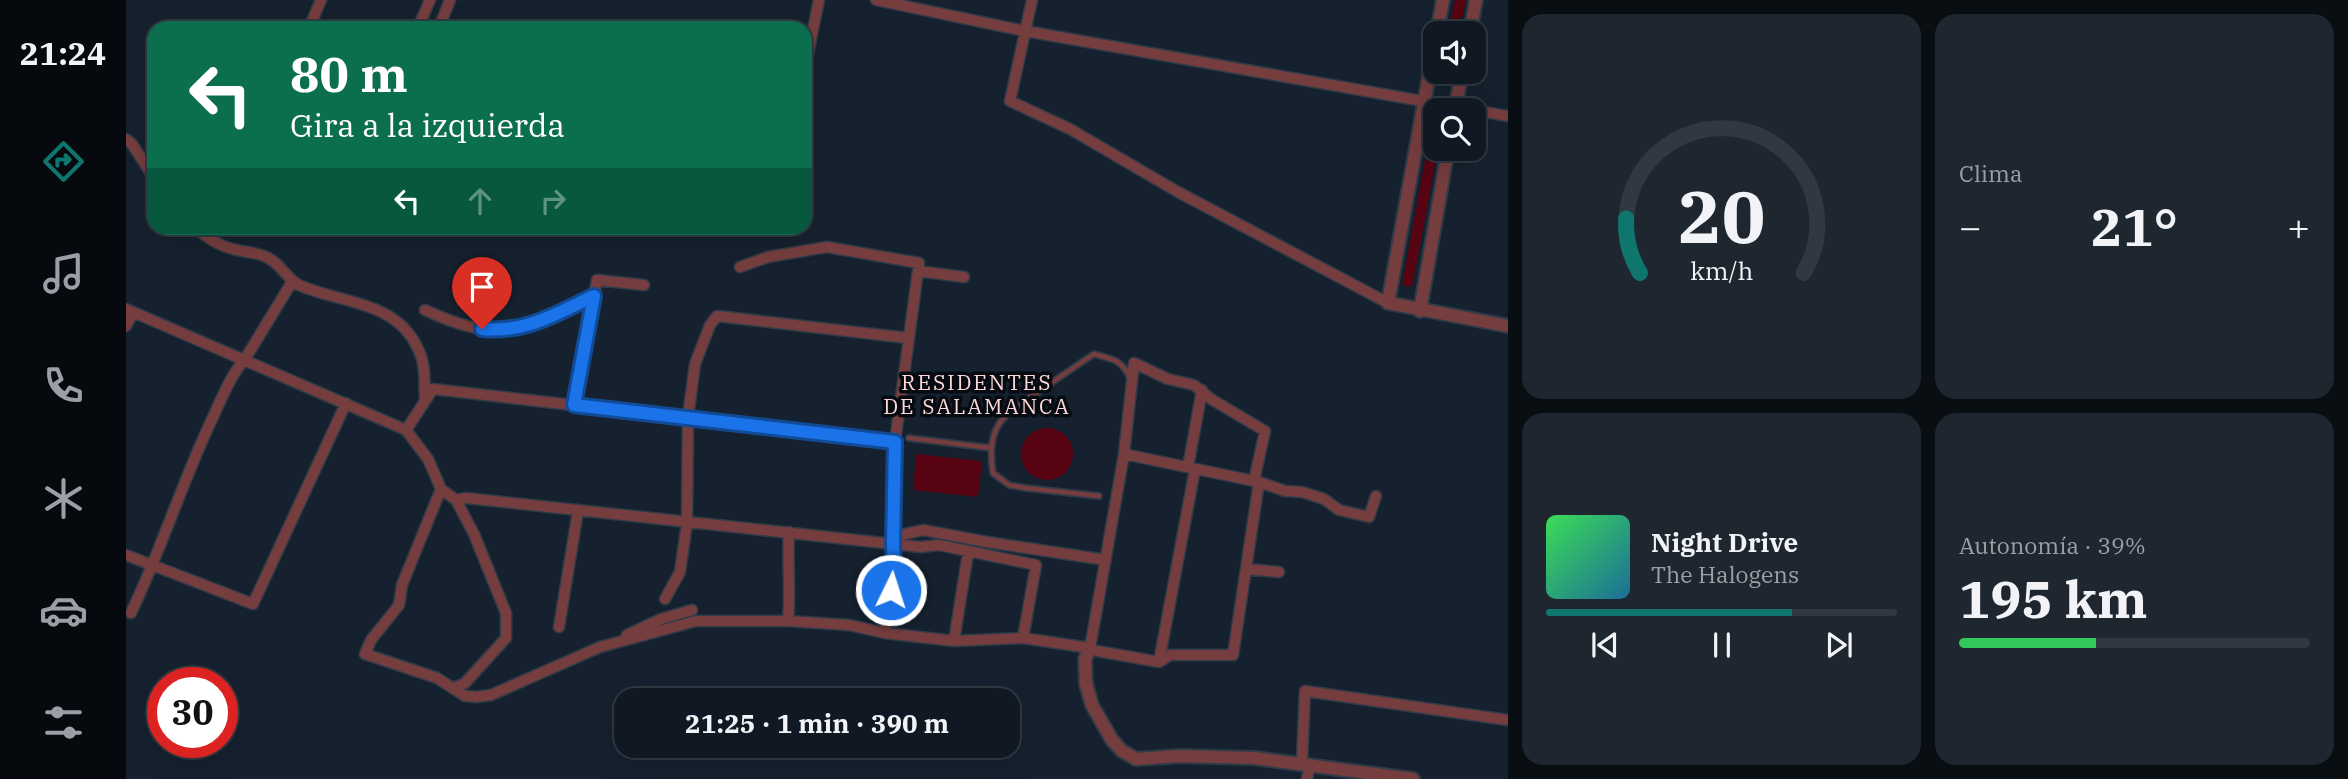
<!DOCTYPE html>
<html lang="es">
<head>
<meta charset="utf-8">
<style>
	body { margin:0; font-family:"IBM Plex Serif",serif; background:#1e2630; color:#f1f3f6; height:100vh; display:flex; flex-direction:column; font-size:26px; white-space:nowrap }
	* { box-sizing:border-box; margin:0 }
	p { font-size:23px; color:#9ca0a6 }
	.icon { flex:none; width:38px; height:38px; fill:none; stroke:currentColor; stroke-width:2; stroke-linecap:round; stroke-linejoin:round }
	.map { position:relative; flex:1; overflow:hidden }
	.side { display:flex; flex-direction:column; gap:14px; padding:14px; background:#090e13; width:840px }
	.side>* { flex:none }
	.banner { position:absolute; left:21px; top:21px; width:665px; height:214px; border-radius:21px; box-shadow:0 7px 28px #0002,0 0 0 2px #303841; background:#0b6e4f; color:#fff; overflow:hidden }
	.controls { position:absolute; left:1297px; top:21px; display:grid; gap:14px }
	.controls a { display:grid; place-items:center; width:63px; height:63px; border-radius:14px; background:#101923; box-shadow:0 7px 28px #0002,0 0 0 2px #303841; font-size:35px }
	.speed { position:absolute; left:21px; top:667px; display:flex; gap:14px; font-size:35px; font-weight:700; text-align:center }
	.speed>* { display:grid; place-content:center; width:91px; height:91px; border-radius:50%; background:#101923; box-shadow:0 7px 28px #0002,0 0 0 2px #303841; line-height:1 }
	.speed .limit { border:10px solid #d22; background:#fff; color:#111 }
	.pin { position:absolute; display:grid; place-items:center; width:60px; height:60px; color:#fff; margin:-72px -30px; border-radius:50% 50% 50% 0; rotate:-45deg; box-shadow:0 0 7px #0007 }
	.pin .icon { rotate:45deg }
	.me { position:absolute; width:77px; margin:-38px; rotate:4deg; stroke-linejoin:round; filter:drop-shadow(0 0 5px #0008) }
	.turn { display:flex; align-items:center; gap:24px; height:147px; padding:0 28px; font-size:32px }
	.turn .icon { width:91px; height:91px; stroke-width:2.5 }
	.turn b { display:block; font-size:49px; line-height:60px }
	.lanes { display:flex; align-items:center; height:66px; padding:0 28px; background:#0003; justify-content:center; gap:35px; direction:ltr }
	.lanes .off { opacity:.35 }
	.big { font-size:52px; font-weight:700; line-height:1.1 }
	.side .card { flex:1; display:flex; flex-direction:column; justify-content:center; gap:10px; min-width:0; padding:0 24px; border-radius:21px; background:#1e2630 }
	.side .dial { align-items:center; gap:0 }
	.dial svg { height:182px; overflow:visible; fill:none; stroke:#303841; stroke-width:7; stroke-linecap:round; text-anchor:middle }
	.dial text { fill:#f1f3f6; stroke:none }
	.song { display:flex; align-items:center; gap:21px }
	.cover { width:84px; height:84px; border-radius:10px; background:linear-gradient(135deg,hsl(130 70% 55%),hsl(200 70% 35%)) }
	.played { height:7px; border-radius:4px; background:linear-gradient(90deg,#0f766e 70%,#303841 70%) }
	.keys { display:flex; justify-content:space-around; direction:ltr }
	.heat { display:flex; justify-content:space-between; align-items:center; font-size:38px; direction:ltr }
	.charge { height:10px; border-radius:5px; background:linear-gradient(90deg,#34c759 39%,#303841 0) }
	.side .tiles { flex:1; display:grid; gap:14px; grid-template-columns:repeat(2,1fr) }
	.trip { position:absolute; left:488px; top:688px; width:406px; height:70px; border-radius:21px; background:#101923; box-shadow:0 7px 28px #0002,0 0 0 2px #303841; font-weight:700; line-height:70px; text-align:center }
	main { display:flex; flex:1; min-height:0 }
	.menu { display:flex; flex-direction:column; width:126px; justify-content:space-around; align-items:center; background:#060a0e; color:#9ca0a6 }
	.menu .icon { width:49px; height:49px }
	.menu .on { color:#0f766e }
	.menu b { font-size:32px; color:#f1f3f6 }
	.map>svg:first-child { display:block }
</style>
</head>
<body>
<main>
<nav class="menu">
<b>21:24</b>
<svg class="icon on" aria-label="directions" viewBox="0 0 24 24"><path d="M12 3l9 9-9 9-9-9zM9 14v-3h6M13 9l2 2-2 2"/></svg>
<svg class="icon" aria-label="music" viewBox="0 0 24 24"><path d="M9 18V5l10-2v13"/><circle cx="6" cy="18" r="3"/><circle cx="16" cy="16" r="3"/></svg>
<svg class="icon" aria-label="phone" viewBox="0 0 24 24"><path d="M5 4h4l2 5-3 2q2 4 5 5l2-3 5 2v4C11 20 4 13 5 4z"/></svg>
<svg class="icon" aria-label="climate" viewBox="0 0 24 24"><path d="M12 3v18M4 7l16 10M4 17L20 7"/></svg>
<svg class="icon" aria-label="car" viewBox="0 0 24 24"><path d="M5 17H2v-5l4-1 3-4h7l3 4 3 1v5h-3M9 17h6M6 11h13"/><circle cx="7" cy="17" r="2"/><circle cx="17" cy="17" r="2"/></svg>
<svg class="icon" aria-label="filters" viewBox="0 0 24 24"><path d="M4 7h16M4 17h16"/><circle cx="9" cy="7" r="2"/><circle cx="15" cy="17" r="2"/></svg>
</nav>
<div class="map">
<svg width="1382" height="779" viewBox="0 0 1382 779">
	<rect width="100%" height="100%" fill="#16212f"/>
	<path fill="#570312" d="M1329 0H1340L1333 33H1322Z
		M1305 128H1309V149H1312L1286 287 1276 285Z
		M895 454a26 26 0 1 1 52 0a26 26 0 1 1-52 0Z
		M790 454 856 461 852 497 787 490Z"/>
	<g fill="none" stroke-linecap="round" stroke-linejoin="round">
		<g stroke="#303b48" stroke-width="8">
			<path id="service" d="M783 438 865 448
				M973 496 900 488 883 485 867 473C859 425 878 414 914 391 932 378 950 366 968 354 987 359 996 360 1004 378"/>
		</g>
		<g stroke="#303b48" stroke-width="13">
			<path id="minor" d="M750 0 899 31 1382 116
				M906 0 884 101 944 129 1052 192 1262 303
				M183 28 195 0
				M292 28 304 0
				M313 28 324 0
				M679 54H682L693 0
				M0 139 6 144 28 178
				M70 228C80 237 93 246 107 249 117 252 128 252 138 256 155 262 160 280 175 286 218 304 272 301 293 351 300 366 298 384 299 399
				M614 267 642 257 701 247 793 263 769 442 768 569 759 633
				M792 271 838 277
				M0 309 280 430 302 459 315 489 330 500 348 534 380 613V638L339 683 328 688
				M299 310C376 346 397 328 468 296
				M0 326 7 313
				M448 405 471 280 518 285
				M280 430 307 389 769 442
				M998 454 1133 482 1159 491 1176 492 1198 499 1213 510 1243 517 1250 496
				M1062 467 1076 390
				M315 489 276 585 273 605 245 640 239 654 311 678 339 696 350 697 365 695 474 647 570 621H662L723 625 759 633 828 641 897 638 964 648 971 651 1033 662 1044 655H1107L1133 482
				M330 500 340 498 767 544 775 535 797 530 861 542 980 560
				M767 544 795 547 813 545 910 565 897 638
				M0 555 127 604 220 403
				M1120 569 1153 572
				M539 599 554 572 561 523 562 417 569 364 584 325 591 316 782 338
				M5 613C36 548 57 479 88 415 97 395 105 375 119 359L166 282
				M662 621C665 591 661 562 663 532
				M433 627 452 511
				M501 635 535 619 566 610
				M828 641 842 553
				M964 648 998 454 1008 363 1042 379 1068 385 1085 399 1139 431 1128 481
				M1033 662 1069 469
				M1176 762 1179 691 1382 720
				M1181 779 1184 764"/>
		</g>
		<g stroke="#303b48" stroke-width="16">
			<path id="tertiary" d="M1311 33 1317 0
				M1344 33 1350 0
				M1309 42 1262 303 1382 326
				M1329 110 1336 72
				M1294 311 1322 149
				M964 648 959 659 960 684 966 705 986 740 996 751 1010 759 1053 756 1128 758 1287 779"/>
		</g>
		<use href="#service" stroke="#753d3e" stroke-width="4.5"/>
		<use href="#minor" stroke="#753d3e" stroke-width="10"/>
		<use href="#tertiary" stroke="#753d3e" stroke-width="12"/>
	</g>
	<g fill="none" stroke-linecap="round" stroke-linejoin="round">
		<g stroke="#114b97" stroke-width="18">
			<path id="route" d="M356 329C401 333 429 314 468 296L448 405 769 442 767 544 768 569 765 590"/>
		</g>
		<use href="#route" stroke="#1a73e8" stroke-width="12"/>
	</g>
	<g text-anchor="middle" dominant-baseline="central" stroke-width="7" stroke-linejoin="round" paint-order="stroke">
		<g font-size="21" letter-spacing="2" fill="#fcd8d7" stroke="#060b11">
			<text x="851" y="382">RESIDENTES<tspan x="851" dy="24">DE SALAMANCA</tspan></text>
		</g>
	</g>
</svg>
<div class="controls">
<a><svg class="icon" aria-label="sound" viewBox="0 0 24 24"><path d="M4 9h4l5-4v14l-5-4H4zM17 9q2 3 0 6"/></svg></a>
<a><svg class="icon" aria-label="search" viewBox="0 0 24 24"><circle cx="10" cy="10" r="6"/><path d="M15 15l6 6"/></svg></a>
</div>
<div class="speed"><div class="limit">30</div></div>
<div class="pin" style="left:356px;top:329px;background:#d93025"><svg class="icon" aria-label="arrive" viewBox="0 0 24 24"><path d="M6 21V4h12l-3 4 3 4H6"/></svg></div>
<svg class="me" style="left:765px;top:590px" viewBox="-20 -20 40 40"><circle r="17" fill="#1a73e8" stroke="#fff" stroke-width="3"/><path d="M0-11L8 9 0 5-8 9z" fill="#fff"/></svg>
<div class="trip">21:25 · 1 min · 390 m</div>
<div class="banner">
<div class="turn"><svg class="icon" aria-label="left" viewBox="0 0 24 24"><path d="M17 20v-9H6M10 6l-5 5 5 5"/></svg><div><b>80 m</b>Gira a la izquierda</div></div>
<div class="lanes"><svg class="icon" aria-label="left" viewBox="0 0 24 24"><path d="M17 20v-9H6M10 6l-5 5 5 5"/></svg><svg class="icon off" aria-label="ahead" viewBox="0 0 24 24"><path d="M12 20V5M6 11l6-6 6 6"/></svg><svg class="icon off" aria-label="right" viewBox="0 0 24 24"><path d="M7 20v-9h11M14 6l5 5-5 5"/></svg></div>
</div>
</div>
<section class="side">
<div class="tiles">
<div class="card dial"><svg viewBox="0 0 100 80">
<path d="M14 69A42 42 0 1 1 86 69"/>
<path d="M14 69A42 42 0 0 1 8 45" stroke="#0f766e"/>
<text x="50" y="56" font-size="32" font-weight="700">20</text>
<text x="50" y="72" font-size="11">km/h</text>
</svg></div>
<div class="card"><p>Clima</p>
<div class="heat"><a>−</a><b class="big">21°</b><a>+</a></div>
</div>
<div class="card">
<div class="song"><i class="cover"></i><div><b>Night Drive</b><p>The Halogens</p></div></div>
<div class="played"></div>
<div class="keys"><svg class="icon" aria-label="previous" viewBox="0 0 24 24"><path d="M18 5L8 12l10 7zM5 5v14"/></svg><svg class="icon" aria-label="pause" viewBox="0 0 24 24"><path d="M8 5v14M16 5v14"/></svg><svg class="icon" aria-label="next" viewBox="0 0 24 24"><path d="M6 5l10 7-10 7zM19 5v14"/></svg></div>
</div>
<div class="card"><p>Autonomía · 39%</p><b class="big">195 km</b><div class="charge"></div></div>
</div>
</section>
</main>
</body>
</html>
